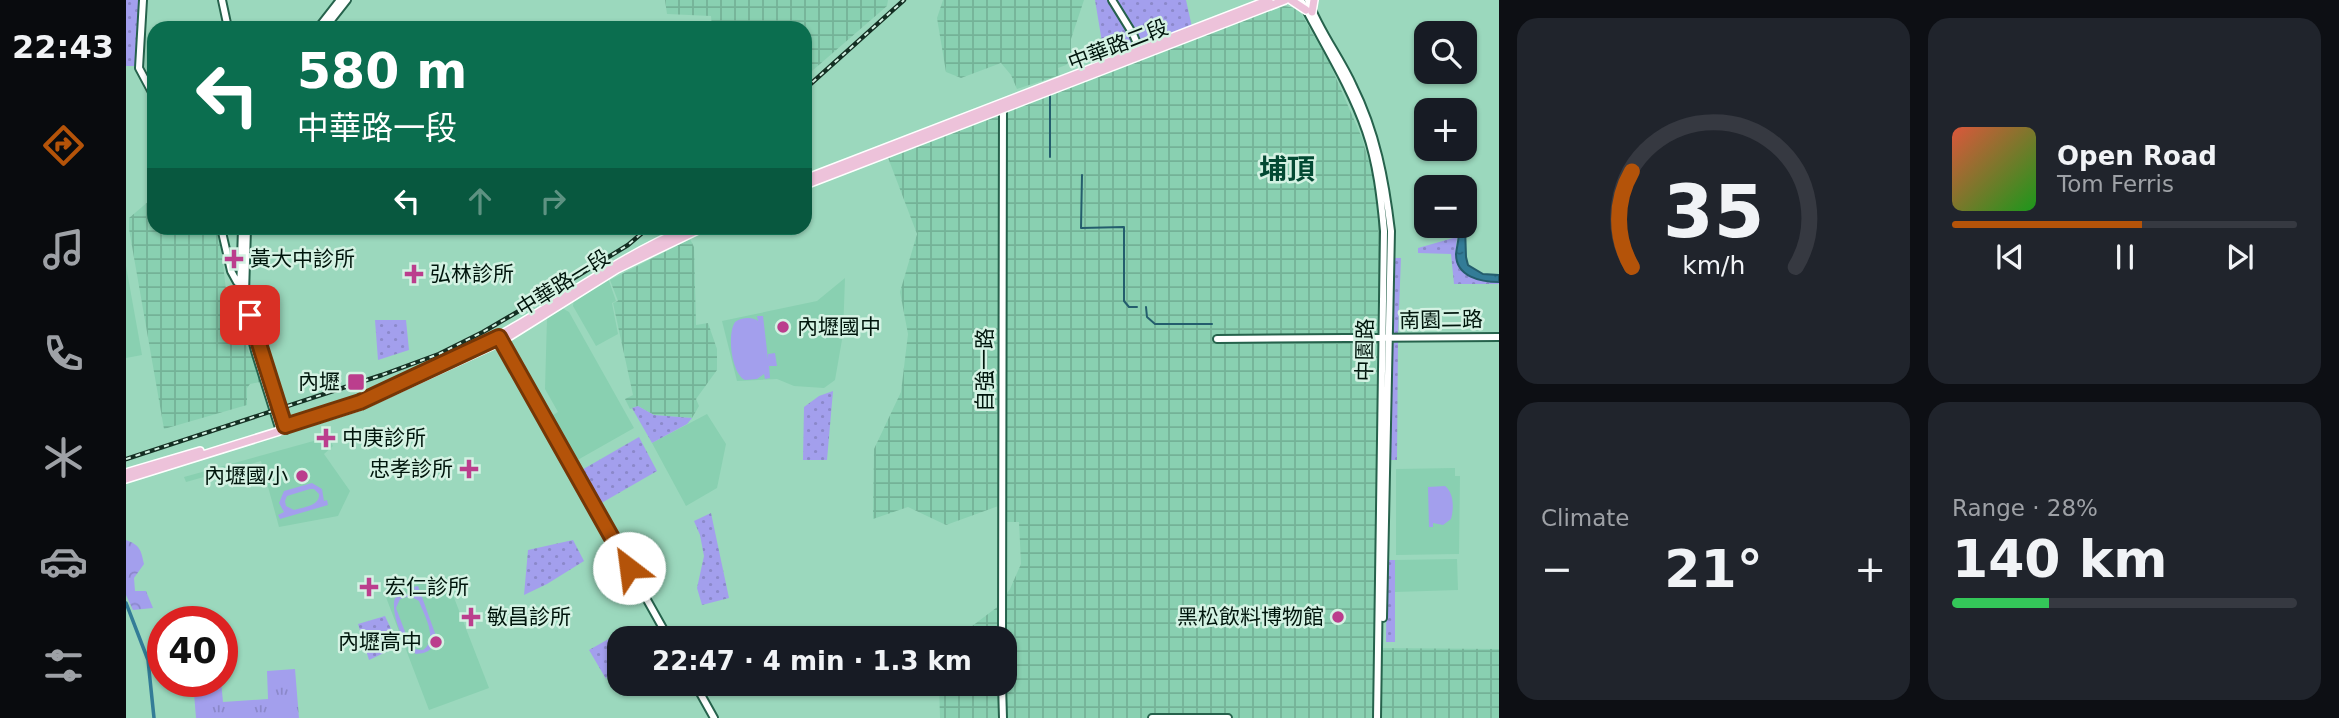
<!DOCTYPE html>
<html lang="en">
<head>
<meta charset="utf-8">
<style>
	body { margin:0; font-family:"DejaVu Sans","Noto Sans TC",sans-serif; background:#20242c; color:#f1f3f6; height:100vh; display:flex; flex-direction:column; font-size:26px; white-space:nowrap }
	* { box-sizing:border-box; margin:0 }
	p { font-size:23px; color:#9ea1a6 }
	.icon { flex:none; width:38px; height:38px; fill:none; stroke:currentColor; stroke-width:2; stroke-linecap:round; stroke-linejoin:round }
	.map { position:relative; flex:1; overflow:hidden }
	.sheet { display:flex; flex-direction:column; gap:18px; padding:18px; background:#0d0f14; width:840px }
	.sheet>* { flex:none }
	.top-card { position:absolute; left:21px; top:21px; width:665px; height:214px; border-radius:21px; box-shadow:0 2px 5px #0004; background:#0b6e4f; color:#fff; overflow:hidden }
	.buttons { position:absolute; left:1288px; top:21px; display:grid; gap:14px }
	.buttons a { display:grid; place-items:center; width:63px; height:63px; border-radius:14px; background:#171b24; box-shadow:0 2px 5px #0004; font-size:35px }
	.speed { position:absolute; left:21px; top:606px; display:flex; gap:14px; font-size:35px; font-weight:700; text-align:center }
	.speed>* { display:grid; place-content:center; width:91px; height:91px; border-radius:50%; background:#171b24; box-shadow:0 2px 5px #0004; line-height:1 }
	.speed .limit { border:10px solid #d22; background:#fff; color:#111 }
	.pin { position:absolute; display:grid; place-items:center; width:60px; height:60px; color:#fff; margin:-30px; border-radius:14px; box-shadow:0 4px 10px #0006 }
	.me { position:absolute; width:77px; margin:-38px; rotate:330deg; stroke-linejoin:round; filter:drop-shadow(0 0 5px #0008) }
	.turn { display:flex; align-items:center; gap:24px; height:147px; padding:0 35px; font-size:32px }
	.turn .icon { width:91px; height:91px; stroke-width:2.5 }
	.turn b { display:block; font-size:49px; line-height:60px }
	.lanes { display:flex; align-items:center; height:66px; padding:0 35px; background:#0003; justify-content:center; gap:35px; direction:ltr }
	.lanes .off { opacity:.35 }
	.big { font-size:52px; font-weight:700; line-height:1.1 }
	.sheet .tile { flex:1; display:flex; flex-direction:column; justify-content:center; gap:10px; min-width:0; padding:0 24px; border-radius:21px; background:#20242c }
	.sheet .dial { align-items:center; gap:0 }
	.dial svg { height:182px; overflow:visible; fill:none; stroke:#363941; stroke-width:7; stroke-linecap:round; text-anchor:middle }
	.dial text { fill:#f1f3f6; stroke:none }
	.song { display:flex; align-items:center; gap:21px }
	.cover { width:84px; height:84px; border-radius:10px; background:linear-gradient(135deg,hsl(10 70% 55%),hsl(120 70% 35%)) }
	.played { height:7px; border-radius:4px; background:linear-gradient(90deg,#b45309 55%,#363941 55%) }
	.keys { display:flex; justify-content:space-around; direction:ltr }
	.heat { display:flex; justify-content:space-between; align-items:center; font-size:38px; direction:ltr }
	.charge { height:10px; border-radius:5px; background:linear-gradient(90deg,#34c759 28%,#363941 0) }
	.sheet .tiles { flex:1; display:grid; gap:18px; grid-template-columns:repeat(2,1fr) }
	.trip { position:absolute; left:481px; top:626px; width:410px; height:70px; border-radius:21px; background:#171b24; box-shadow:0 2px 5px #0004; font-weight:700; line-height:70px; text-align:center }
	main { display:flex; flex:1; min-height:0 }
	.tab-bar { display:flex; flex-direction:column; width:126px; justify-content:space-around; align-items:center; background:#090b0e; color:#9ea1a6 }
	.tab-bar .icon { width:49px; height:49px }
	.tab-bar .current { color:#b45309 }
	.tab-bar b { font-size:32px; color:#f1f3f6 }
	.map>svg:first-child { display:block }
</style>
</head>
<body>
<main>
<nav class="tab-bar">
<b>22:43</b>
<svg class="icon current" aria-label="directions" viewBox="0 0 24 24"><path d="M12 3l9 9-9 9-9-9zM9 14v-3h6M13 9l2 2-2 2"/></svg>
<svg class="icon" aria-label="music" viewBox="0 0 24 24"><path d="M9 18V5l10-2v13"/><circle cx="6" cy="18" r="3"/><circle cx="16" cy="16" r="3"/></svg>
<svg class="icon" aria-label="phone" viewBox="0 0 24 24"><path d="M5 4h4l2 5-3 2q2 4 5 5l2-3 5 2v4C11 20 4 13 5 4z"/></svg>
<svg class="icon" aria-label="climate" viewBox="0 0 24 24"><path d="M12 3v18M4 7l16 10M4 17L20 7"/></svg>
<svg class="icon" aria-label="car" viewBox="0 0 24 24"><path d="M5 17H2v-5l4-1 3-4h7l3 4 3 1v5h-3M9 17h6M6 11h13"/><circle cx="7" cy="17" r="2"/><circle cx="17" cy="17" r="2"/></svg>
<svg class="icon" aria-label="filters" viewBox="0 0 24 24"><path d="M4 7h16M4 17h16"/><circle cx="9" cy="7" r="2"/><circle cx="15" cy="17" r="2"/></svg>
</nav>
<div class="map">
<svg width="1373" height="718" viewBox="0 0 1373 718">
	<defs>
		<pattern id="industrial-grid" width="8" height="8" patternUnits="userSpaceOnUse" patternTransform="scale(1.75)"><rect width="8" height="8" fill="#89d0b1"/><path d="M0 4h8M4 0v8" fill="none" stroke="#74b297"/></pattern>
		<pattern id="grass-tufts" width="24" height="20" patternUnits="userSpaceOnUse" patternTransform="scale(1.75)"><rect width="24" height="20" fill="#a39fed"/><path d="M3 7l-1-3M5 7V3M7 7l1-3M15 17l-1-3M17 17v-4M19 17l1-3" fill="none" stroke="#8b88ca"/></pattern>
		<pattern id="forest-crowns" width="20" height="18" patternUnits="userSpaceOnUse" patternTransform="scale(1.75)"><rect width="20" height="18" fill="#a39fed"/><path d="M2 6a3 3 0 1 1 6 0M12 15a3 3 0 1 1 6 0" fill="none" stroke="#8b88ca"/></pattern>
		<pattern id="park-dots" width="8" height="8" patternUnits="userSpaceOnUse" patternTransform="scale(1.75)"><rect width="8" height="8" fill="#a39fed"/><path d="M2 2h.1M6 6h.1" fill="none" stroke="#8b88ca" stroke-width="1.8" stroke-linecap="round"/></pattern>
		<pattern id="water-ripples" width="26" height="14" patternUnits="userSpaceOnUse" patternTransform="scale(1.75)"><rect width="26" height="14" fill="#337c97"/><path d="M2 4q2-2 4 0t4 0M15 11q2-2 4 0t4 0" fill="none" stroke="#29647a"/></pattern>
	</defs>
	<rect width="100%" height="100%" fill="#9bd8bd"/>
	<path fill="#89d0b1" d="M0 266 16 355 0 358Z
		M482 278 490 301 486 303 492 334 470 346 447 306 448 300Z
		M719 278 717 334 709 380 698 388 668 386 651 379 611 381 596 321 691 301Z
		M436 308 443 312 508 428 448 462 422 418 432 412 419 389 421 318Z
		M581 414 600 444 591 488 560 506 526 443Z
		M202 437 207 446 198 454 224 491 212 516 153 527 135 461 60 482 58 477Z
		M1329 468V476H1334L1333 554 1270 555V469Z
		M1331 559 1332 590 1269 592V560Z
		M320 577 363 688 303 710 258 592 267 590 270 596 279 592 278 588Z"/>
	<path fill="url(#industrial-grid)" d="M539 0H762L761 6 679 77V28H586L585 16 541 14Z
		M817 0H958L945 39V60L940 65 932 68 934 75 891 89 885 75 875 63 835 78 820 72 811 18Z
		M1155 5 1168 8 1175 13 1203 62 1236 138 1250 186 1255 235 1248 648 1373 649V718H814L813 684H878V639H829L870 608 884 589 895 564 893 522H879L878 504 820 525 782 507 747 519 748 449 775 392 782 334 774 292 791 234 761 155Z
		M28 193V228H87L94 237 100 290 123 353 128 355 134 382 124 384 121 388V405L38 429 3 229V218L23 201Z
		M564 239 568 247 570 325 582 323 591 349V370L570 399 573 406 566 418 528 415 512 406 504 409 499 399 507 395 487 303 492 301 484 280Z"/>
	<path fill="url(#grass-tufts)" d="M169 669 173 718H70L67 681H95L97 702 142 699 141 671Z"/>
	<path fill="url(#forest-crowns)" d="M0 540C14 545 15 550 18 564L8 578 9 591H20L27 608 7 610 0 595Z"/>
	<path fill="url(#park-dots)" d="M0 0H13L10 66H0Z
		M969 0H983L1000 28 1008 46 1007 48 979 60Z
		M990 0H1060L1066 27 1017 44Z
		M1331 237C1331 243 1329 249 1330 254 1332 277 1355 282 1373 281V284H1328L1325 254 1292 253V248Z
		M1265 258H1275L1272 334 1264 332Z
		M249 320H280L283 350 252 360Z
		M1272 341 1271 460H1261L1263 346Z
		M707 391 701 460H677L678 407 693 396Z
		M512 406 528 415 566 418 561 424 526 443 506 408Z
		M513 437 531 471 472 505 454 471Z
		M585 513 603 598 576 605 571 588 578 556 574 535 568 521Z
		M447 540 458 561 421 584 398 595 402 550Z
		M1261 560H1269V642H1260Z
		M259 616 273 646 243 660 232 624Z
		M495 632 499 639H494L493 659H489L480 679 463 650Z"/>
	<path fill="#a39fed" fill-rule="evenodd" d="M631 316H637L642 359V354L649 353 651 366H643L644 378 639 379 638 374 631 379 619 380C605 373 601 334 609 322 615 318 625 316 632 321Z
		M186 483 196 489 198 501 201 500 202 505 154 519 152 515 158 512 153 503 158 491ZM184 489H188L193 494C194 506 178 507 168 510L160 506 159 501 161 496Z
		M1319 486C1328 493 1328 508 1325 519L1317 525 1307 523V527H1303L1302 487Z
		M292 586 314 647 310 649 307 643C305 652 299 653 290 654 277 647 264 611 269 598L275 595 290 594 288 587ZM284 596 293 601C298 616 313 638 297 650L287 649 284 645 270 608 274 599Z"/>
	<path fill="url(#water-ripples)" stroke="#245d6d" stroke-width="2" d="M1333 226H1339L1340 257 1342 265 1357 274 1373 275V282C1355 282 1330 277 1330 254 1331 245 1334 236 1333 226Z"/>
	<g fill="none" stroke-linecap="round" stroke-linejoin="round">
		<path stroke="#245d6d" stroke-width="2" d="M924 95V157
			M956 175 955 228 998 227V301L1003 307H1011
			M1020 307 1021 317 1029 324H1086"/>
		<path stroke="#337c97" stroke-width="3.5" d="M0 603 22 660 28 718"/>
		<g stroke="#26624c" stroke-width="10">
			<path id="secondary" d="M17 0 13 68 28 96
				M96 0 102 28
				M986 0 1007 34 1015 53
				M1175 0C1197 43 1224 85 1240 131 1251 163 1255 198 1258 231L1251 718
				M1182 0C1193 31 1214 57 1227 86 1250 132 1259 180 1265 231L1257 618
				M192 28 214 0
				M199 28 221 0
				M92 228 96 232 105 271 111 282H115
				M116 228 114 293 129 351 154 431
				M121 228 119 294 135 353 160 430
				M374 338 543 639
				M1091 339 1373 337
				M876 639 877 105
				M569 684 588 718
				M876 684 877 718
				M1026 718H1102"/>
		</g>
		<g stroke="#fff" stroke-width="10">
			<path id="primary" d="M1165 0 1180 10
				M1186 12 1188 0
				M679 179 1143 0
				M679 185 1159 0
				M340 353C417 316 483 261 562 228
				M0 473 74 451
				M0 479 234 406 376 341 491 269 576 228"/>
		</g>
		<use href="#secondary" stroke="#fff" stroke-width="6"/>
		<use href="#primary" stroke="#edc2da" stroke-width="7"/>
		<g stroke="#142f23" stroke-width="4.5">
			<path id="rail" d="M679 89 778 0
				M0 459 256 375 313 354 357 332 427 291 502 245 522 228"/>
		</g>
		<use href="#rail" stroke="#d4f2e3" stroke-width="2" stroke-dasharray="5" stroke-linecap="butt"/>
	</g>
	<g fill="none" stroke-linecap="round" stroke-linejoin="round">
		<g stroke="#753606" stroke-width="18">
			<path id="route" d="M124 315 159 426 234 402 373 337 503 568"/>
		</g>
		<use href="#route" stroke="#b45309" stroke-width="12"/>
	</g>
	<g fill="#bb3e8d" stroke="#d4f2e3" stroke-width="2.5">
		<path d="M104.5 248.5h7v7h7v7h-7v7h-7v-7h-7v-7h7z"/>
		<path d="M284.5 263.5h7v7h7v7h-7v7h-7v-7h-7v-7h7z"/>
		<circle cx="657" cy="327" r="7"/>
		<rect x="221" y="373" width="18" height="18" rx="3.5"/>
		<path d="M196.5 427.5h7v7h7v7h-7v7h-7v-7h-7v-7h7z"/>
		<path d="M339.5 458.5h7v7h7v7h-7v7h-7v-7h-7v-7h7z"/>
		<circle cx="176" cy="476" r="7"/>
		<path d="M239.5 576.5h7v7h7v7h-7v7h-7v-7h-7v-7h7z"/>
		<path d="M341.5 606.5h7v7h7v7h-7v7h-7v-7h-7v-7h7z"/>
		<circle cx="1212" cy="617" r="7"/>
		<circle cx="310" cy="642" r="7"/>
	</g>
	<g text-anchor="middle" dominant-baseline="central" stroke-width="5" stroke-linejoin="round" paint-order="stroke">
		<g font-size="21" fill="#00150c" stroke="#d4f2e3">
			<text transform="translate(992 45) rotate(-21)">中華路二段</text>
			<text transform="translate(437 283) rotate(-32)">中華路一段</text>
			<text transform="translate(1315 320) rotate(-1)">南園二路</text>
			<text transform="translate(1239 350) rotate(-89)">中園路</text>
			<text transform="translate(859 370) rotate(-90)">自強一路</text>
		</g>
		<g font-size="21" fill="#00150c" stroke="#d4f2e3" text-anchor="start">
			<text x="124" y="259">黃大中診所</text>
			<text x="304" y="274">弘林診所</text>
			<text x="671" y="327">內壢國中</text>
			<text x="214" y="382" text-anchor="end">內壢</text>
			<text x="216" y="438">中庚診所</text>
			<text x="327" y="469" text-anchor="end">忠孝診所</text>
			<text x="162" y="476" text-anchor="end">內壢國小</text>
			<text x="259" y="587">宏仁診所</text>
			<text x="361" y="617">敏昌診所</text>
			<text x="1198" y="617" text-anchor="end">黑松飲料博物館</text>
			<text x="296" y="642" text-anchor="end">內壢高中</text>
		</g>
		<g font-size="28" font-weight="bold" fill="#034933" stroke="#d4f2e3">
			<text x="1161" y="169">埔頂</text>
		</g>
	</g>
</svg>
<div class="buttons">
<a><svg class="icon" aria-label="search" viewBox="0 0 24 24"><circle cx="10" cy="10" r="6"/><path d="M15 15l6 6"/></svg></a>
<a>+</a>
<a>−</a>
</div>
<div class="speed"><div class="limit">40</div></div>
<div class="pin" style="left:124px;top:315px;background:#d93025"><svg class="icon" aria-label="arrive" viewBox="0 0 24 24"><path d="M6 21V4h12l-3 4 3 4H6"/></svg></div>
<svg class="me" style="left:503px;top:568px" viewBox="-20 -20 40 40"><circle r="19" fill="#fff"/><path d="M0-13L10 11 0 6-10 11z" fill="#b45309"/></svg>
<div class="trip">22:47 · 4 min · 1.3 km</div>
<div class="top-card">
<div class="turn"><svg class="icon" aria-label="left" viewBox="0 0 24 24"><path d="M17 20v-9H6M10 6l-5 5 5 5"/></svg><div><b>580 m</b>中華路一段</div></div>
<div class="lanes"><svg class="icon" aria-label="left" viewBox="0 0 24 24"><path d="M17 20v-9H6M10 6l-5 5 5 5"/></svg><svg class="icon off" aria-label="ahead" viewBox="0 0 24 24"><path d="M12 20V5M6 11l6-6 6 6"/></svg><svg class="icon off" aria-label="right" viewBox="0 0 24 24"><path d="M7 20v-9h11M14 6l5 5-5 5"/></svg></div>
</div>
</div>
<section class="sheet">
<div class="tiles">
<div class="tile dial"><svg viewBox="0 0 100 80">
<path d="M14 69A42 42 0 1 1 86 69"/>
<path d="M14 69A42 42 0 0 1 14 27" stroke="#b45309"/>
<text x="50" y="56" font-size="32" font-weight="700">35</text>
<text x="50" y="72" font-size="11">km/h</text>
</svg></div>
<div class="tile">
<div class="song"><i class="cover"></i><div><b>Open Road</b><p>Tom Ferris</p></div></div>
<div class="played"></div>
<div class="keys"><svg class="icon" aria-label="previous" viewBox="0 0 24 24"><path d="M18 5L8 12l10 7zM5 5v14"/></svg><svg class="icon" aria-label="pause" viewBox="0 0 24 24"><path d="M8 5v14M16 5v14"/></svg><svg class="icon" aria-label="next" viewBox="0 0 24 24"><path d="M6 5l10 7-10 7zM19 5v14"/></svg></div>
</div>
<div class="tile"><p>Climate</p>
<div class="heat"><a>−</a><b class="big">21°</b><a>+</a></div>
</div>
<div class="tile"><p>Range · 28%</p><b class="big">140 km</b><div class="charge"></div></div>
</div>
</section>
</main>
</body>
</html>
